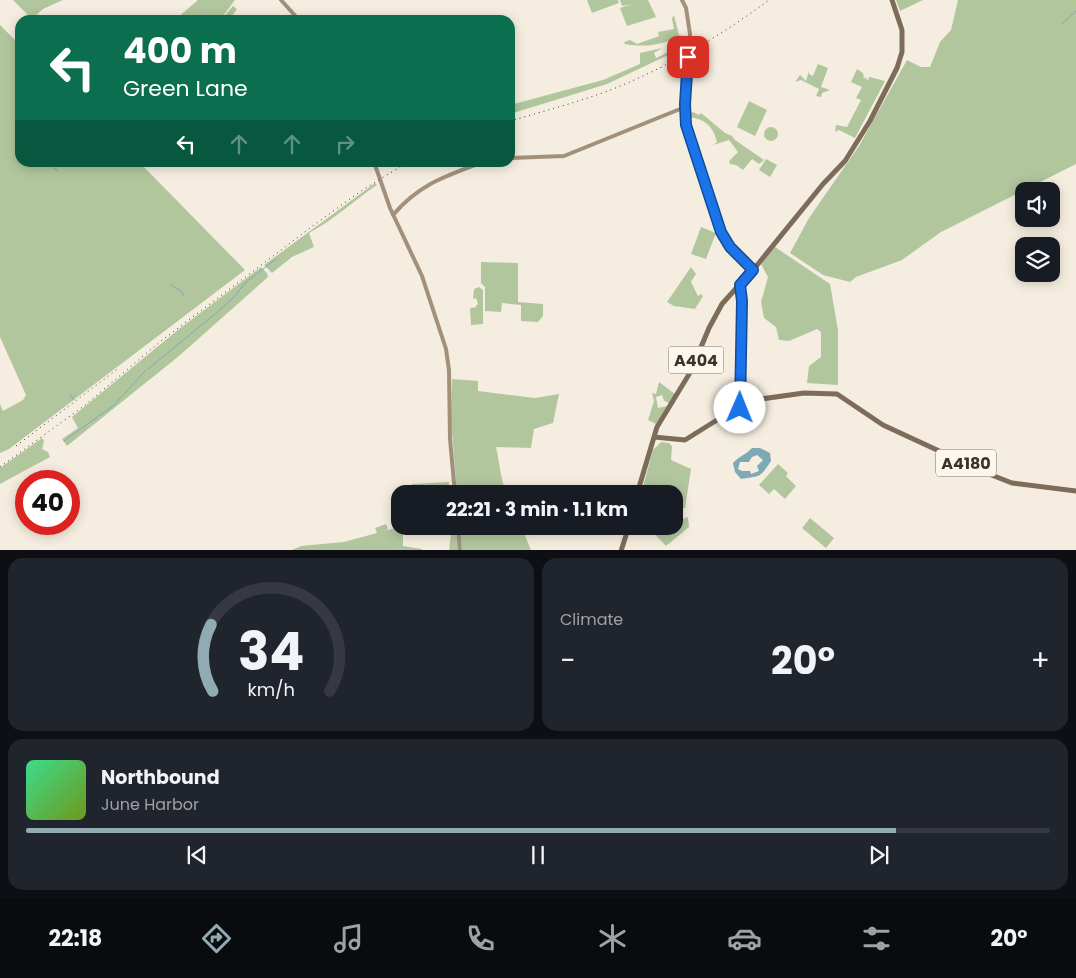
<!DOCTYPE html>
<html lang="en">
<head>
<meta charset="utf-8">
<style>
	body { margin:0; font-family:Poppins,sans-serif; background:#20242c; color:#f1f3f6; height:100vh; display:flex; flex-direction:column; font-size:19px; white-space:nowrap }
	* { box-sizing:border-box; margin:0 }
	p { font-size:16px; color:#9ea1a6 }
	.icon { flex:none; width:28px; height:28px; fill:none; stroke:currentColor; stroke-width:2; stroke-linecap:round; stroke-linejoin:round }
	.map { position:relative; height:550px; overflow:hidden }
	.sheet { display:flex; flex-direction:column; gap:8px; padding:8px; background:#0d0f14; flex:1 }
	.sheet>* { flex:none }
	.guide { position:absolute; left:15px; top:15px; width:500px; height:152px; border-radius:15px; box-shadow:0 2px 12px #0003; background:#0b6e4f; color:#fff; overflow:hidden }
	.controls { position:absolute; left:1015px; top:182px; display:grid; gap:10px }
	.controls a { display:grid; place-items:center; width:45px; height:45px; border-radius:10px; background:#171b24; box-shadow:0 2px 12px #0003; font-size:25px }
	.speed { position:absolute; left:15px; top:470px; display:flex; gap:10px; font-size:25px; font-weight:700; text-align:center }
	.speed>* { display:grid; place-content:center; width:65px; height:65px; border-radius:50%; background:#171b24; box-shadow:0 2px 12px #0003; line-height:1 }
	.speed .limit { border:8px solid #d22; background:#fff; color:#111 }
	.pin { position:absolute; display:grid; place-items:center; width:42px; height:42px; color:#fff; margin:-21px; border-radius:10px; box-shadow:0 2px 8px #0006 }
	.me { position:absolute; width:55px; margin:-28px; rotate:1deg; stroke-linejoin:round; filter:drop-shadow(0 0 4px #0008) }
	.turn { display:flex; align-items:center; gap:18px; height:105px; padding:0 25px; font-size:22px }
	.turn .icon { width:65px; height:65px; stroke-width:2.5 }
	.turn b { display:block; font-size:35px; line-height:42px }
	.lanes { display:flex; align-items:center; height:48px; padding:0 25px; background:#0003; justify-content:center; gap:25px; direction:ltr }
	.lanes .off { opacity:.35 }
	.big { font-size:38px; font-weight:700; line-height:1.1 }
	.sheet .tile { flex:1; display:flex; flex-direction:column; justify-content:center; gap:8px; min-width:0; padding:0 18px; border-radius:15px; background:#20242c }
	.sheet .dial { align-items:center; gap:0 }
	.dial svg { height:130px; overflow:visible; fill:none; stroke:#363941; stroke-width:7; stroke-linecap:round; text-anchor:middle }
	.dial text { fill:#f1f3f6; stroke:none }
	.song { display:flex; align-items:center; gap:15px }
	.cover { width:60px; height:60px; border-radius:8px; background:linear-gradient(135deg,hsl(150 70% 55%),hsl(80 70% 35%)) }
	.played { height:5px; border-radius:2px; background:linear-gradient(90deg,#91abb3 85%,#363941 85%) }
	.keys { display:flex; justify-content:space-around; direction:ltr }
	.heat { display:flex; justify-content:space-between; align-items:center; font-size:28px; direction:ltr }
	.sheet .tiles { flex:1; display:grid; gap:8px; grid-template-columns:1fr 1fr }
	.tile:last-child { grid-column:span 2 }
	.trip { position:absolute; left:391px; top:485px; width:292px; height:50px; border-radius:15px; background:#171b24; box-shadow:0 2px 12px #0003; font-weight:700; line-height:50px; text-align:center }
	.dock { display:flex; height:80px; justify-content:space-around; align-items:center; background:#090b0e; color:#9ea1a6 }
	.dock .icon { width:35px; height:35px }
	.dock .active { color:#91abb3 }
	.dock b { font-size:22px; color:#f1f3f6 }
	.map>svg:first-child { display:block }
</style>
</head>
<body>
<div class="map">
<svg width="1076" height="551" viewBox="0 0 1076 551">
	<rect width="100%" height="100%" fill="#f5eee0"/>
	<path fill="#b2c69e" d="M13 0H63L43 9 32 19Z
		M198 0H235L220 20H178L177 18Z
		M587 0H618L619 3 592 13Z
		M620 0H648L656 17 627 26 620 8 632 4 622 6Z
		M896 0H923L900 11Z
		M958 0H1076V164L941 232 902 260 856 277 850 282 823 275 790 253 809 218 859 146 907 60 921 67H930L940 42 951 30Z
		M233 6 237 9 229 20H221Z
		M674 15 679 35 683 36C664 44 646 48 625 44L624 42 630 40 637 44 659 36 658 32 674 29 672 19Z
		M0 25 20 45V162L140 163 245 270 9 449 0 453V404L3 411 23 400 26 395 0 337Z
		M679 47V50L607 84 510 114V105L603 80 640 64V53L662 48 654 53 656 58Z
		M818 64 828 68 821 87 830 90 822 93 821 97 816 96 819 89 801 80 795 82 800 75 806 81 809 71V74L813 76Z
		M857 69 863 73 864 79 865 77 868 81 869 77 885 81 855 138 839 130 835 132 836 125 847 127 861 100 856 98 862 87 851 82Z
		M749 101 767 110 755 136 737 127Z
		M693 112 699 115 701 113 725 133 732 136 735 140 764 160 759 164 752 159 743 170 736 165 730 164 729 161 738 152 729 140 713 145 717 142C713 126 705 119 689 117V113Z
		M764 134a7 7 0 1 1 14 0a7 7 0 1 1-14 0Z
		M766 159 777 165 770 177 759 170Z
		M375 183 377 185C353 201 334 220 309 233L314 247 292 257 272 273 264 265Z
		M701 227 716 233 706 259 691 254Z
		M775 247 830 284 838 330V385L807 383 809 366 821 357V332L817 329 789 341 779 340 776 327 764 318 761 302 768 277 761 264Z
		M481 262 518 263V302L543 304V316L538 322 521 321V305L502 303 501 312 485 311V287L481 283Z
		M261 267 267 273 268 277 179 356 67 446 62 439 78 428 72 417 179 329Z
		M691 267 696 274 691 282 698 296 701 294 703 296 695 309 674 306 667 302Z
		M479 287 483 290V324L471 325 470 308 478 307H475L478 304 476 298 473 299 474 289Z
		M452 379 478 381V391L535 398 559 394 553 423 534 429 531 448 496 447C500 463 500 479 507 494H457L451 420Z
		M659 382 675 394 669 403 664 401 662 395 656 397 658 408 667 406 656 424 648 420 654 401 652 393 656 394Z
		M42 438 44 441 42 449 48 452 50 457 0 484V468Z
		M661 442 669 443 672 446 671 460 691 469 685 508H675V494H641L653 450Z
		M778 464 788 473 786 476 796 486 785 499 774 489 769 494 759 485Z
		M449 482V487L412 488V484Z
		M688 517 689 527 666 546 647 526H675V522Z
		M810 518 834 538 826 548 802 528Z
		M386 524 388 529 383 531 403 526V546L422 549V550H292L301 546 344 542 377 533 375 528Z
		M452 526H456L458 550 449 551Z
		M460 526H521L531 550H462Z"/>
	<path fill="#7ca9b4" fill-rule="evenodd" d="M752 448H760L770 453 771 461C759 479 761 475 741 479L735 472 733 463C739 456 746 455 752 448ZM757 455 763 460 757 466 759 471 751 474 750 471H742L738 469 740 462H749L752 457Z"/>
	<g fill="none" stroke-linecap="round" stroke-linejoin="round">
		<path stroke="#7ca9b4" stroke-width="1" d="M1062 24 1076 11
			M46 162 58 171
			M171 285 180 290 184 296
			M148 369 214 315 234 297 245 283 276 259
			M70 394 74 400
			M64 441 114 405 145 371
			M320 550 322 551"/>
		<path stroke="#a3907b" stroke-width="4" d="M281 0 299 20
			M682 0 686 8 690 34 685 104 687 125 721 232 730 247 753 270
			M510 158 564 156 685 107
			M374 162 390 208 422 276 446 349 449 370 450 439 455 494
			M393 215C419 184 446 176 483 162
			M740 408 742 301 740 285
			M458 526 460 551"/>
		<path stroke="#7e6c5a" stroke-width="5" d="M654 437 685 440 725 415 761 399 804 393 837 394 883 425 989 474 1012 483 1076 491
			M637 494 657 427 691 371 709 328 722 304 758 264 823 184 845 161 870 121 897 68 902 52V30L892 0
			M621 551 629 526"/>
		<path stroke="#3c322a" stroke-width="1" stroke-dasharray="1 4" stroke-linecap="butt" d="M510 121C544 111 579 102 613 89 668 67 722 35 769 0
			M16 446 119 368
			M0 467 84 406 161 341 314 225 361 191 408 162"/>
	</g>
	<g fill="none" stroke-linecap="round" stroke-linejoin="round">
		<g stroke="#114b97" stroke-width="12">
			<path id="route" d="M688 57 685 104 686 125 721 232 730 247 753 270 740 285 742 301 740 408"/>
		</g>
		<use href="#route" stroke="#1a73e8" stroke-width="9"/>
	</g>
	<g text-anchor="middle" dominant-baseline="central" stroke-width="4.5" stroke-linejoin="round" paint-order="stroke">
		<g fill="#fcf7ed" stroke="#766d64" stroke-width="1">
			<rect x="668.5" y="346.5" width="55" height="27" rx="4"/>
			<rect x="936" y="449.5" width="60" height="27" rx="4"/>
		</g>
		<g font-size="16" font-weight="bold" fill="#3c322a">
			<text x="696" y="360">A404</text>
			<text x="966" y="463">A4180</text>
		</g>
	</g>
</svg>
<div class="controls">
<a><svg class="icon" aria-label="sound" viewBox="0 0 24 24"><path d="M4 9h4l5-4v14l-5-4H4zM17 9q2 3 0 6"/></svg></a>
<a><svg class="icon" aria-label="layers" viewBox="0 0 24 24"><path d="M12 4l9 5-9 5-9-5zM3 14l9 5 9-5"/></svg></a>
</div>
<div class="speed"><div class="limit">40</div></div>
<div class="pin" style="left:688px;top:57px;background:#d93025"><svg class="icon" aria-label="arrive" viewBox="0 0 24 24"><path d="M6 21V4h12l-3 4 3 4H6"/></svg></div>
<svg class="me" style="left:740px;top:408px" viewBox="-20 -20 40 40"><circle r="19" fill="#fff"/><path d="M0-13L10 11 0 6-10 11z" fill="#1a73e8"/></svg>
<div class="trip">22:21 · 3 min · 1.1 km</div>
<div class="guide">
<div class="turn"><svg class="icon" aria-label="left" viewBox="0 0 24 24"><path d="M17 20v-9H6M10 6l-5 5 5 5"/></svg><div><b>400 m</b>Green Lane</div></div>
<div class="lanes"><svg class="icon" aria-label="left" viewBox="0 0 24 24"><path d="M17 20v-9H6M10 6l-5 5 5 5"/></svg><svg class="icon off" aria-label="ahead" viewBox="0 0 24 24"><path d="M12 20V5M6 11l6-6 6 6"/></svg><svg class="icon off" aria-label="ahead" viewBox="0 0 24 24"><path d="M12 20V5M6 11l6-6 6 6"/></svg><svg class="icon off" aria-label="right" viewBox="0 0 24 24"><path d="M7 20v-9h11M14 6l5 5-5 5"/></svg></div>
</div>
</div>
<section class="sheet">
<div class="tiles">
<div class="tile dial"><svg viewBox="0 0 100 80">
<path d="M14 69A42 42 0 1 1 86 69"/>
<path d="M14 69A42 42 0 0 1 13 28" stroke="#91abb3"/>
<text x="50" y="56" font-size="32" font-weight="700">34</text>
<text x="50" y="72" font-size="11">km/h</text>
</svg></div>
<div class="tile"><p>Climate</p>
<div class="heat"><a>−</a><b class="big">20°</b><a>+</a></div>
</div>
<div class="tile">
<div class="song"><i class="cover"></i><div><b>Northbound</b><p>June Harbor</p></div></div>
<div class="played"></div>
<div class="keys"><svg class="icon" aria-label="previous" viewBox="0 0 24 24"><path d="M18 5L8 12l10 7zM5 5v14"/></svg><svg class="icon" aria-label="pause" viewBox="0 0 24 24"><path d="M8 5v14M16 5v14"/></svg><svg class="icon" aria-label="next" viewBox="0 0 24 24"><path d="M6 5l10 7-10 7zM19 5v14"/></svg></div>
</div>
</div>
</section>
<nav class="dock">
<b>22:18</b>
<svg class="icon active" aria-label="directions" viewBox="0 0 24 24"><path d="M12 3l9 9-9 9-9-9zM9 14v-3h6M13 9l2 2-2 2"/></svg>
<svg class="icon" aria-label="music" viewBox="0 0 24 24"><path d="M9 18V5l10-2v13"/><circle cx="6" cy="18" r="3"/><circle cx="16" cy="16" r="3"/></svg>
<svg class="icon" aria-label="phone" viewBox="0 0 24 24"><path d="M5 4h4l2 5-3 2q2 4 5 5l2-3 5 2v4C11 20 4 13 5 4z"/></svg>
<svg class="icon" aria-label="climate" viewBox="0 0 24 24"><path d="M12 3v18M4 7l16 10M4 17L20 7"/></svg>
<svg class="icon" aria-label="car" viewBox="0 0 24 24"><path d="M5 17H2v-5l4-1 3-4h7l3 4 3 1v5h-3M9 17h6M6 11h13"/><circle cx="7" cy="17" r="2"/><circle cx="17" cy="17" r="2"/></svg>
<svg class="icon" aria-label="filters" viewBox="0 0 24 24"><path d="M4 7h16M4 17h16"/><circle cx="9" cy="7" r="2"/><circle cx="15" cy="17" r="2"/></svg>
<b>20°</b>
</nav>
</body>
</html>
